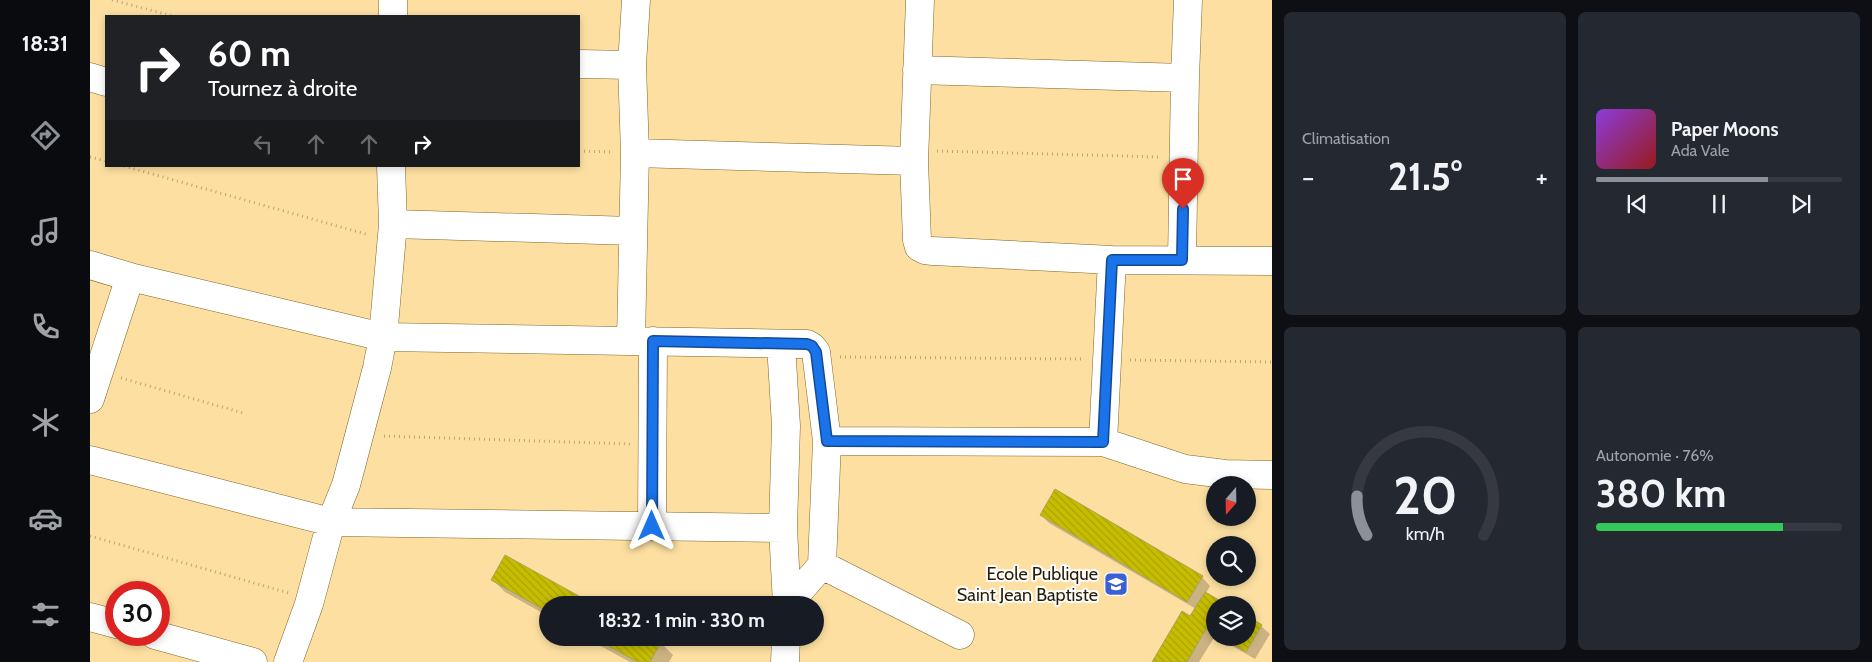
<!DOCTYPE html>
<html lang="fr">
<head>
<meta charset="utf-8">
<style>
	body { margin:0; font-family:Cabin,sans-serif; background:#242831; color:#f1f3f6; height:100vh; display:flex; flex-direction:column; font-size:19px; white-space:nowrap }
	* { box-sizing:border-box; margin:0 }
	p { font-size:16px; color:#9ea1a6 }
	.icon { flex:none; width:28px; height:28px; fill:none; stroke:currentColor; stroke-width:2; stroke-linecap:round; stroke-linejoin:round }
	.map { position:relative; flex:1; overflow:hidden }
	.panel { display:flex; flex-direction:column; gap:12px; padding:12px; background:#0d0f14; width:600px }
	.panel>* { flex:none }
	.top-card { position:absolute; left:15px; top:15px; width:475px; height:152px; border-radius:0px; box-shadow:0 2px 8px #0003; background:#202124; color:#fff; overflow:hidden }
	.needle { width:32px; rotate:200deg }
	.fabs { position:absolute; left:1116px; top:476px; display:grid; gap:10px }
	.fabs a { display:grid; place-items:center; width:50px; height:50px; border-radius:50%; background:#171b24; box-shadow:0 2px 8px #0003; font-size:25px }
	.speed { position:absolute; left:15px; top:581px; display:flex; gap:10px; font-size:25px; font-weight:700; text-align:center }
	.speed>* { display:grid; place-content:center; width:65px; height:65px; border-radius:50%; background:#171b24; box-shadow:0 2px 8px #0003; line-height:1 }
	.speed .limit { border:8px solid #d22; background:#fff; color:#111 }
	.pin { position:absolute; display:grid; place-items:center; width:42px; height:42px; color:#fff; margin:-51px -21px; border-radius:50% 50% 50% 0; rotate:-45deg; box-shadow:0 0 5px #0007 }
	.pin .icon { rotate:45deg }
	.me { position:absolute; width:55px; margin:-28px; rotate:0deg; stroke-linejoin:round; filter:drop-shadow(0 0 4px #0008) }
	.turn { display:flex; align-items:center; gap:18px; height:105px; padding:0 20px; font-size:22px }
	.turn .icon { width:65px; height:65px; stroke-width:2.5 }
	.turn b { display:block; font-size:35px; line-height:42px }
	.lanes { display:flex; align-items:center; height:48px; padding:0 20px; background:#0003; justify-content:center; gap:25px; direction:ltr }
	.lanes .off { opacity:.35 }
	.big { font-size:38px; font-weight:700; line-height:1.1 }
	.panel .widget { flex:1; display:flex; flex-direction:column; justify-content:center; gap:8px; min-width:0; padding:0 18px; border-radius:8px; background:#242831 }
	.panel .dial { align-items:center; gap:0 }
	.dial svg { height:130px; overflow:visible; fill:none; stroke:#363941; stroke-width:7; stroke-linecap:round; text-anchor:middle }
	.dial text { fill:#f1f3f6; stroke:none }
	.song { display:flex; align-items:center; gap:15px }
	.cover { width:60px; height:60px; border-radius:8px; background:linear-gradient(135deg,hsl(270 70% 55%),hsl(0 70% 35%)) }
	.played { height:5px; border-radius:2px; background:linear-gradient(90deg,#8c9099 70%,#363941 70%) }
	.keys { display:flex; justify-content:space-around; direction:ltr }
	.heat { display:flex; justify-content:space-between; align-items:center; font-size:28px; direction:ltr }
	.charge { height:8px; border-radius:4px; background:linear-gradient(90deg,#34c759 76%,#363941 0) }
	.panel .tiles { flex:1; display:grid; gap:12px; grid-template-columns:repeat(2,1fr) }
	.trip { position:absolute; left:449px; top:596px; width:285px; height:50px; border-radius:25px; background:#171b24; box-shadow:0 2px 8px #0003; font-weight:700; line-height:50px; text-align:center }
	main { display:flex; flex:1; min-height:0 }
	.tabs { display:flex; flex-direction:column; width:90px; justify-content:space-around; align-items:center; background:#090b0e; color:#9ea1a6 }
	.tabs .icon { width:35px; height:35px }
	.tabs .selected { color:#8c9099 }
	.tabs b { font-size:22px; color:#f1f3f6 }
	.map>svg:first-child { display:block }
</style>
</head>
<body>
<main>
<nav class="tabs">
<b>18:31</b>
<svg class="icon selected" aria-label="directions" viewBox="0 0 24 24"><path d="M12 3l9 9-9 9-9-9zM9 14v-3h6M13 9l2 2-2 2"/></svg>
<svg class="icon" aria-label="music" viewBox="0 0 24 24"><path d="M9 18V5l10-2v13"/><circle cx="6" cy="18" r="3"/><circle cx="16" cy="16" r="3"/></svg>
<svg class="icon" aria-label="phone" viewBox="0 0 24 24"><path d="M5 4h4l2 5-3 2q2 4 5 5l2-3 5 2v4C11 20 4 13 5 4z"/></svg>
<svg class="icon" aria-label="climate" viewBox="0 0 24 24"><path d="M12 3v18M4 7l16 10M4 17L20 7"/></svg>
<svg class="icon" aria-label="car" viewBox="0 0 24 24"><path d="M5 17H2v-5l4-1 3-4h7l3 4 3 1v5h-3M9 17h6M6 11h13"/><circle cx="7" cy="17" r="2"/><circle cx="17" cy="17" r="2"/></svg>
<svg class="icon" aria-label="filters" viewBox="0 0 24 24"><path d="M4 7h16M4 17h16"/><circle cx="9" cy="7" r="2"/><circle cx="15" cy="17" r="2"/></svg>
</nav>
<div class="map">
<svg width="1182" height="662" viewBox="0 0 1182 662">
	<defs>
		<pattern id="building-back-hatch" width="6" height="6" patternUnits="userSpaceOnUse" patternTransform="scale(1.25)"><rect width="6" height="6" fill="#c7bd00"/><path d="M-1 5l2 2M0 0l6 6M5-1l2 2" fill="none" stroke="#aba200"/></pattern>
	</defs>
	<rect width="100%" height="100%" fill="#fde0a1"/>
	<path fill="#0003" d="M951 515 1112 577 1120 586 1116 593 1135 605H1125V636L1109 662H1063L1101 618 1106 609 959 523Z
		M403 580 502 605H458V616L415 592Z
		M1158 618 1171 626 1180 634 1165 659 1128 638H1158Z
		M496 638H561L571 643 583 655 579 662H540Z"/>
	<path fill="url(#building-back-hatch)" stroke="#a6a261" d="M965 489 1113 576 1097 602 950 515Z
		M415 555 505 605H458V612L401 580Z
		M1115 592 1138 605H1125V634L1116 629 1097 662H1062L1092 611 1100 616Z
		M1158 616 1172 625 1156 652 1132 638H1158Z
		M504 638H563L571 642 560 662H548Z"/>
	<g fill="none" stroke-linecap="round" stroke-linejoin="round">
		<g stroke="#7f6527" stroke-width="29">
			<path id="minor" d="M303 0V16
				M830 0 824 161 827 240 829 247 835 250 843 251 1022 260 1182 261
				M489 64 542 65
				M827 70 1095 78
				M0 77 16 82
				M545 153 824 161
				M303 224 543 231
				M1092 260 1095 78 1098 0
				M0 265 40 277 293 337 717 344 722 347 726 352 737 441 732 565 697 605
				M541 340 545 153 542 65 546 0
				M691 344 696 426 693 528 697 605
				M0 399 40 277
				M737 441 1013 442 1095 469 1135 474 1182 475
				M1013 442 1022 260
				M0 460 241 522 693 528
				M562 526 563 341
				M732 565 870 635
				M0 617 26 624
				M65 635 163 662
				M198 662 219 604 241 522 256 485 287 368 293 337 303 224 301 166
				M695 662 696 638"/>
		</g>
		<path stroke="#bca471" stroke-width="3" stroke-dasharray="1 4" stroke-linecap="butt" d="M22 0 83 16
			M489 151 523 152
			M847 151 1070 157
			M0 157 16 161
			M34 166 279 235
			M750 357 994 359
			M1040 360 1182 362
			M31 378 153 413
			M294 436 540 444
			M0 536 199 593"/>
		<use href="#minor" stroke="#fff" stroke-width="28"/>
	</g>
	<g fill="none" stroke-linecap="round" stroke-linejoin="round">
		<g stroke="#114b97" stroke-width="12">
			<path id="route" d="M562 526 563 341 717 344 722 346 726 352 737 441 1013 442 1022 260H1092L1093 209"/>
		</g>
		<use href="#route" stroke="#1a73e8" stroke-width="9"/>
	</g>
	<defs>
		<g id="school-square" transform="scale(1.25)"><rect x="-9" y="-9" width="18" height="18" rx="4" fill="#3a61d2" stroke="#fff"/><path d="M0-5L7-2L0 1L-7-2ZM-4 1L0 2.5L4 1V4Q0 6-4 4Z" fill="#fff"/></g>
	</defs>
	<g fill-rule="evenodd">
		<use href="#school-square" x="1026" y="584"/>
	</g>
	<g text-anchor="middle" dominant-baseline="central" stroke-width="4" stroke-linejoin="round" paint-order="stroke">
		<g font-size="18" fill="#291e05" stroke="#fff" text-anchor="end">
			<text x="1008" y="574">Ecole Publique<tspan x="1008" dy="21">Saint Jean Baptiste</tspan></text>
		</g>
	</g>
</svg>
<div class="fabs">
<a><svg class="needle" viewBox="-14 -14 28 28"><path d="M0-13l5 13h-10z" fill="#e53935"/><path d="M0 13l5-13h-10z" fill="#9ea1a6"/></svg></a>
<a><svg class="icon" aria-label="search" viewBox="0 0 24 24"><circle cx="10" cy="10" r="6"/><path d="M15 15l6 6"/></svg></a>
<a><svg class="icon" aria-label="layers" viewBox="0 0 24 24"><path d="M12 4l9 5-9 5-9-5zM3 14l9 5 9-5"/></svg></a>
</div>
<div class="speed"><div class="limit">30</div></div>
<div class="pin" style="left:1093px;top:209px;background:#d93025"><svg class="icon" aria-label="arrive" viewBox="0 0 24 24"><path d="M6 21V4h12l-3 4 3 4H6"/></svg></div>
<svg class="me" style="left:562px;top:526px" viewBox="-20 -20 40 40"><path d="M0-17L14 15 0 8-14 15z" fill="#1a73e8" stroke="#fff" stroke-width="4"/></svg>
<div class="trip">18:32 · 1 min · 330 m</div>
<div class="top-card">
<div class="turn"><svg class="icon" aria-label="right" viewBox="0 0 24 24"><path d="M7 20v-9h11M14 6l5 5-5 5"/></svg><div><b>60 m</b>Tournez à droite</div></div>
<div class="lanes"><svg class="icon off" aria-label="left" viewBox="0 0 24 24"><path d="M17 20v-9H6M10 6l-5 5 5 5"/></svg><svg class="icon off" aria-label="ahead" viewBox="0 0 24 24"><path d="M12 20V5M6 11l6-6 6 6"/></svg><svg class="icon off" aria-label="ahead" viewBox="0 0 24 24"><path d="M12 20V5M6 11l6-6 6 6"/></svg><svg class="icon" aria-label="right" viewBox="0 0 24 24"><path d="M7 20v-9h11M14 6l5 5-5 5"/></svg></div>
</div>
</div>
<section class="panel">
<div class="tiles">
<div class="widget"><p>Climatisation</p>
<div class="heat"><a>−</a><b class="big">21.5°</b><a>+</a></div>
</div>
<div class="widget">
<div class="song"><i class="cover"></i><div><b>Paper Moons</b><p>Ada Vale</p></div></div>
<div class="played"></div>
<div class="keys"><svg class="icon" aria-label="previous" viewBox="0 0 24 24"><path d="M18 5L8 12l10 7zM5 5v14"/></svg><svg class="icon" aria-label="pause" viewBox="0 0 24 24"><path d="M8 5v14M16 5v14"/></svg><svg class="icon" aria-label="next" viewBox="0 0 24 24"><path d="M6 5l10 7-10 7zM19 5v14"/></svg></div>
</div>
<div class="widget dial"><svg viewBox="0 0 100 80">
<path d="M14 69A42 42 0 1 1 86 69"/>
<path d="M14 69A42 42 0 0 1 8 45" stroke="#8c9099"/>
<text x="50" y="56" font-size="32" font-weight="700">20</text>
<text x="50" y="72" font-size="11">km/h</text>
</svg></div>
<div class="widget"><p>Autonomie · 76%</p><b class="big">380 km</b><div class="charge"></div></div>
</div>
</section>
</main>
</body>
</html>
